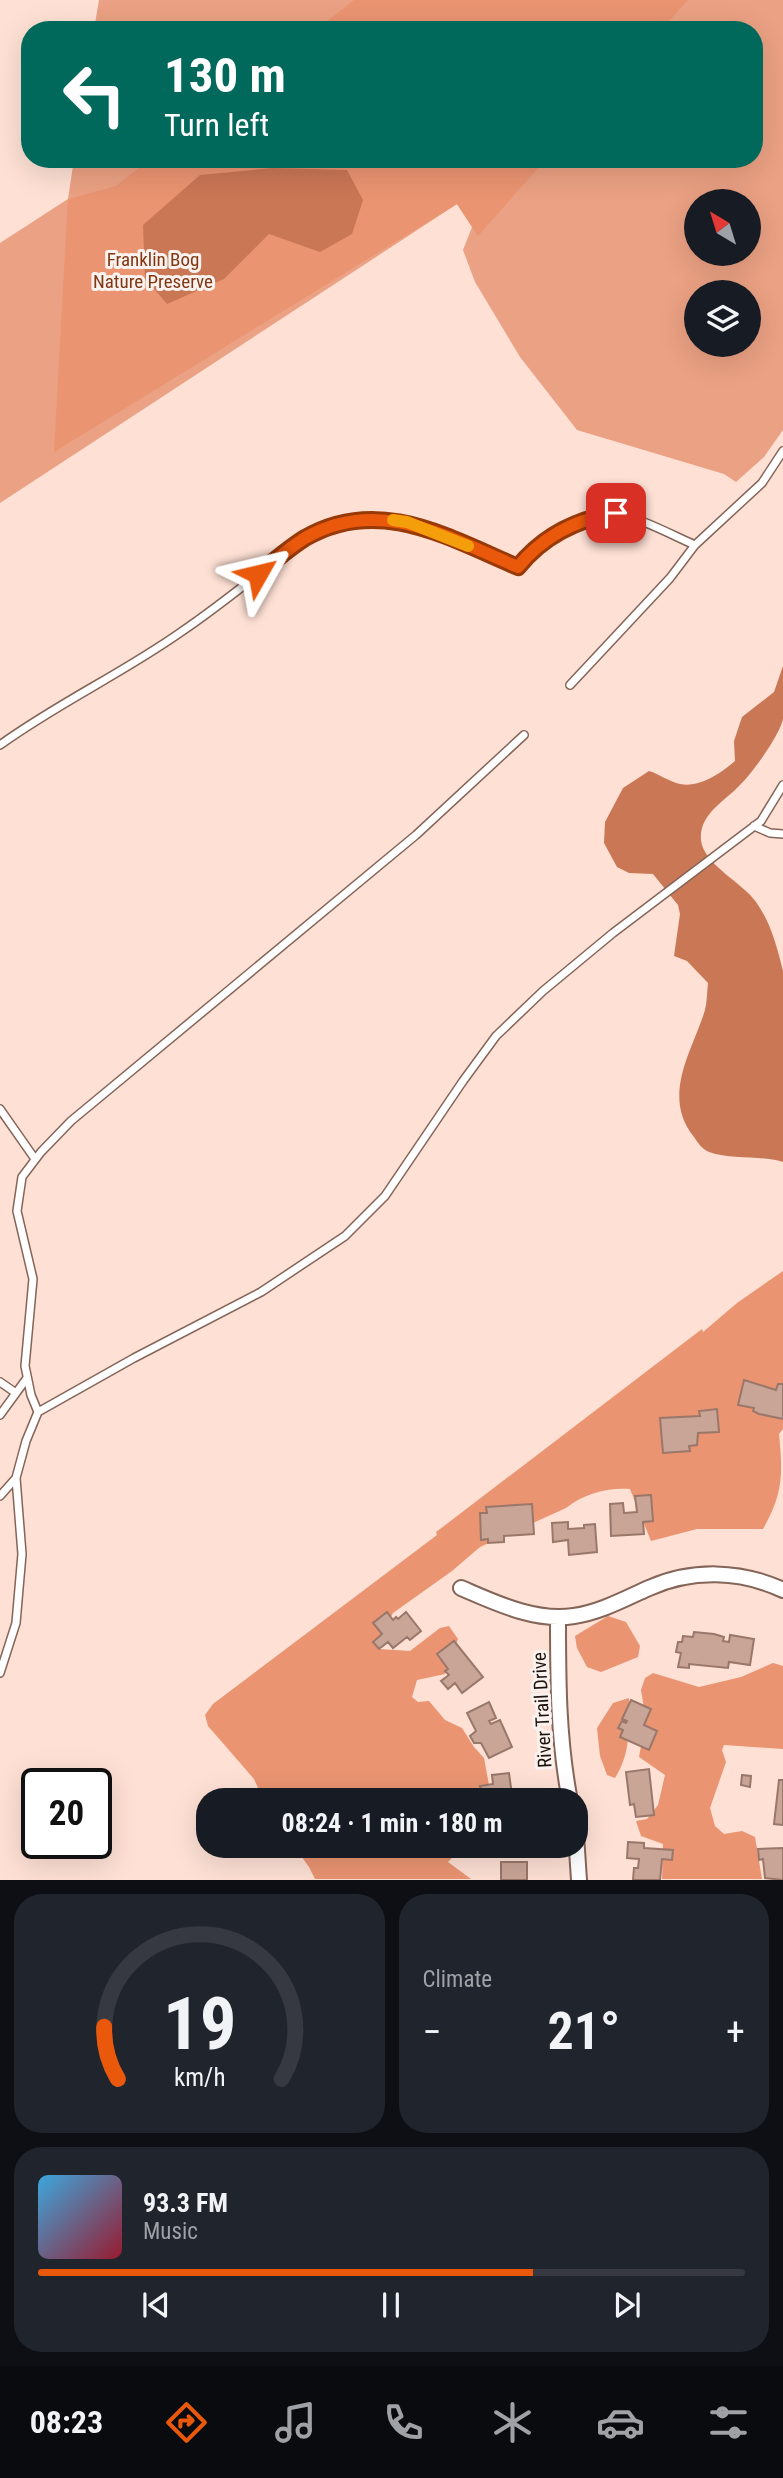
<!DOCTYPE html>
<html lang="en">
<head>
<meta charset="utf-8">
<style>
	body { margin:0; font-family:"Roboto Condensed",sans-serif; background:#20242c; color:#f1f3f6; height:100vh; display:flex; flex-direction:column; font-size:26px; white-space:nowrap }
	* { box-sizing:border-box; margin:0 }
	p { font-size:23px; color:#9ea1a6 }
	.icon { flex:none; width:38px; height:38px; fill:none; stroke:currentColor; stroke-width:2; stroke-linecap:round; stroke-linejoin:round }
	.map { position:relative; height:1880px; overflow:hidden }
	.details { display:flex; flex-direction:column; gap:14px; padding:14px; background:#0d0f14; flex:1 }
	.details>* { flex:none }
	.guide { position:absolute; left:21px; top:21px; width:742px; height:147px; border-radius:28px; box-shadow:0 7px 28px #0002; background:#00695c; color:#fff; overflow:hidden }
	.needle { width:46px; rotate:322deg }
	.controls { position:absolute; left:684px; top:189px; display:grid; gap:14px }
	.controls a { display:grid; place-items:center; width:77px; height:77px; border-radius:50%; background:#171b24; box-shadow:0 7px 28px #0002; font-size:35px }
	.speed { position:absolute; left:21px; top:1768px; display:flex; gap:14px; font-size:35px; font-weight:700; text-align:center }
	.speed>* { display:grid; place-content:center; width:91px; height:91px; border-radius:50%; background:#171b24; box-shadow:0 7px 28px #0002; line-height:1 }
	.speed .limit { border:4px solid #111; border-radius:10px; background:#fff; color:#111 }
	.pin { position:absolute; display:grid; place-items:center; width:60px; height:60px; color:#fff; margin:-30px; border-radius:14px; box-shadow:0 4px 10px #0006 }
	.me { position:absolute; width:77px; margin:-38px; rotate:53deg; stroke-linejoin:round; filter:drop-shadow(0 0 5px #0008) }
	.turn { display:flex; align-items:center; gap:24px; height:147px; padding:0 28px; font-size:32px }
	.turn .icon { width:91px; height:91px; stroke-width:2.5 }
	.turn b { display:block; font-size:49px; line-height:60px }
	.big { font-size:52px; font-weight:700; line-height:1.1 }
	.details .widget { flex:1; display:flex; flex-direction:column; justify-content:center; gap:10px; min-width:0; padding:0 24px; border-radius:28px; background:#20242c }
	.details .dial { align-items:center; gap:0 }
	.dial svg { height:182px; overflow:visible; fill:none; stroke:#363941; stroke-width:7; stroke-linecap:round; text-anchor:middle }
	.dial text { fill:#f1f3f6; stroke:none }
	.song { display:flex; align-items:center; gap:21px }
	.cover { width:84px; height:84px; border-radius:10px; background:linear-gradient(135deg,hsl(200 70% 55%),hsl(350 70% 35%)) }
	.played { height:7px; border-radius:4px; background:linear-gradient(90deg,#ea580c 70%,#363941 70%) }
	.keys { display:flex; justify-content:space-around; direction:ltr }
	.heat { display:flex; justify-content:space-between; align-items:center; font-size:38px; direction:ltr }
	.details .tiles { flex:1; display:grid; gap:14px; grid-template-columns:1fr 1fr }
	.widget:last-child { grid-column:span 2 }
	.trip { position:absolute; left:196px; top:1788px; width:392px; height:70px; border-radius:28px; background:#171b24; box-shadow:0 7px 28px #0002; font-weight:700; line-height:70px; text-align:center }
	.menu { display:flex; height:112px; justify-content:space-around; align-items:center; background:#090b0e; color:#9ea1a6 }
	.menu .icon { width:49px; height:49px }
	.menu .on { color:#ea580c }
	.menu b { font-size:32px; color:#f1f3f6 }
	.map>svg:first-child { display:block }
</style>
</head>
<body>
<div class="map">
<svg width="783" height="1880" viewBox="0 0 783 1880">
	<rect width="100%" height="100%" fill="#fee0d4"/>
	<path fill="#eba183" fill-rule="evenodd" d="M99 0H783V430L764 457 736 482 724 474 577 430 520 357 475 282 463 250 472 227 457 204 0 503V243L68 199 74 159H754V30H94ZM696 201H749V254H696ZM696 292H749V345H696Z"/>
	<path fill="#ea9471" d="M354 0H688L661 30H316Z
		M150 159H546L478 236 457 204 54 452 68 199 116 186Z
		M783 1271V1429L779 1434C783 1475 783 1494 763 1529H697L651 1541 630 1489C608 1487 583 1494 566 1508L480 1547 452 1571 393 1613 382 1634 373 1641 379 1649 410 1651 440 1628 449 1626 458 1639 445 1674 417 1680 412 1697 418 1702 429 1701 445 1720 462 1728 474 1747 484 1758 492 1801H264L254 1779 208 1726 205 1715 213 1704 437 1535 436 1532 444 1526 702 1329 703 1332 737 1303Z
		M608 1616 626 1622 640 1646 638 1657 601 1672 587 1667 577 1648 575 1636Z
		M773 1663 783 1666V1749L724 1745 722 1750 726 1762 710 1808 715 1826 724 1834 742 1831 755 1837 762 1879H662L663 1844 641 1836 636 1821 647 1819 658 1805 665 1775 639 1757 646 1720 641 1690 645 1678 653 1673 699 1687 741 1677Z
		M629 1698C628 1728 632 1751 615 1778L607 1775 600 1756 597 1728 613 1703Z
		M294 1846H464L448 1862 471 1879H315L309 1867Z"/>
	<path fill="#ca7755" d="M273 168 347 170 363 200 352 234 320 252 269 234 224 279 167 304 145 278 143 225 200 175Z
		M783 666C783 683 783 703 783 719 780 735 751 775 739 786 724 802 699 814 701 840 703 864 743 883 756 902 771 923 777 947 783 971V1162C759 1155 732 1160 709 1152 702 1149 698 1143 694 1137 661 1096 692 1052 705 1010 707 1002 707 992 708 983L687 961 674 956 680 914 678 905 653 874 629 873 617 867 604 843 605 822 623 788 649 771C659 774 670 782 680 784 700 788 721 773 735 761L734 741 742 717 774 692Z"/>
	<path fill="#c9a597" stroke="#99776a" stroke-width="2" d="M744 1380 776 1390 778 1384H783V1419L759 1414 753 1411 754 1408 738 1405Z
		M717 1409 719 1432 698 1433 697 1445 689 1446 690 1451 663 1453 660 1418 700 1416 699 1411Z
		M651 1495 653 1521 643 1522 644 1534 611 1536 610 1504 623 1503 624 1513 637 1512 635 1496Z
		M532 1504 534 1534 504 1536V1542L488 1543V1539L481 1540 480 1513H487L486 1507Z
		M568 1522V1529L584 1528V1525L595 1524 597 1552 569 1555 568 1540 553 1542 552 1523Z
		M387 1612 393 1620 396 1617 398 1619 406 1612 421 1631 410 1640 407 1637 393 1648 388 1642 379 1649 373 1642 382 1634 373 1623Z
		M694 1632 714 1634 724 1637 723 1641 729 1642 730 1635 754 1639 750 1665 729 1662 728 1668 689 1664V1668L678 1667 681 1653 676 1652 678 1642H682L683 1636 693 1637Z
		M454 1641 483 1677 462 1693 455 1683 448 1689 441 1681 449 1675 445 1671 448 1669 437 1654Z
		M631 1700 651 1709 644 1725 657 1731 649 1750 620 1737 623 1730 618 1728 622 1721 626 1723 627 1721 622 1719Z
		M489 1702 496 1718 489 1721 491 1724 500 1720 512 1747 489 1758 481 1743H474L470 1736 476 1731 467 1713Z
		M649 1769 654 1815 636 1817 634 1804 630 1805 626 1772Z
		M509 1773 512 1795 517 1794 518 1801H483L480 1786 493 1784 492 1775Z
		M742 1775 751 1776 750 1787 741 1785Z
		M779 1780H783V1825L774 1824Z
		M628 1842 644 1843V1848L673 1850 672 1860 662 1859 660 1880H633L634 1868H638L639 1859 627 1858Z
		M783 1848V1880L765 1878 763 1859 759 1860 758 1849Z
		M501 1862H527V1880H501Z"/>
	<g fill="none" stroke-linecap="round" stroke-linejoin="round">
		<g stroke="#856558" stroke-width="10">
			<path id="lane" d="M570 685 670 578 695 545
				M0 745C58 703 123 673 181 632 224 603 264 569 305 538 390 497 440 534 518 567 540 541 579 514 614 514 633 514 676 537 695 545L762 483 783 451
				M754 826 770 833 783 834
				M0 1109 35 1159
				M0 1382 16 1393
				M38 1412 31 1395 25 1366 33 1279 17 1211 22 1177 41 1152 71 1121 416 835 524 735
				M0 1415 27 1378
				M0 1496 16 1478
				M0 1673 16 1623 22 1554 16 1478 26 1441 38 1412 134 1358 261 1292 345 1236 385 1196 463 1081 496 1036 543 991 613 933 761 821 783 785"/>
		</g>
		<g stroke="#856558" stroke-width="18">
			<path id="street" d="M461 1588C496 1603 535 1622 574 1616 601 1612 624 1599 649 1588 692 1569 740 1570 783 1590
				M558 1617C558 1679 558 1739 570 1801
				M576 1835 579 1880"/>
		</g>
		<use href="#lane" stroke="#fff" stroke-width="7"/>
		<use href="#street" stroke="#fff" stroke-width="14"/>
	</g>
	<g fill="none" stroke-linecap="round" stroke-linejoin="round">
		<g stroke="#983908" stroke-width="18">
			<path id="route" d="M258 574C273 562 289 548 305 538 379 495 449 538 518 567 543 536 577 519 616 513"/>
		</g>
		<use href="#route" stroke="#ea580c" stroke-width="12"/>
		<path stroke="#f59e0b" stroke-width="12" d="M393 520 407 522 468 546"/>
	</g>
	<g text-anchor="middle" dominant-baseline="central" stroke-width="6" stroke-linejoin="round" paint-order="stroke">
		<g font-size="19" fill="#823611" stroke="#faf2ef">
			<text x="153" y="259">Franklin Bog<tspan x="153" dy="22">Nature Preserve</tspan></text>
		</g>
		<g font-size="19" fill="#1f120d" stroke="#faf2ef">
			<text transform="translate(542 1710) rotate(-93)">River Trail Drive</text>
		</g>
	</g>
</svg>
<div class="controls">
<a><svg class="needle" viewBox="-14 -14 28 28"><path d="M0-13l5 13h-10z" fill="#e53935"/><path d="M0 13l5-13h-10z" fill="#9ea1a6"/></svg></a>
<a><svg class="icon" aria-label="layers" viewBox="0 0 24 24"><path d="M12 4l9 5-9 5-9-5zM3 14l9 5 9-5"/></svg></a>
</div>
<div class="speed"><div class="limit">20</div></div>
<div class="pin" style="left:616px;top:513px;background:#d93025"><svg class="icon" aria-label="arrive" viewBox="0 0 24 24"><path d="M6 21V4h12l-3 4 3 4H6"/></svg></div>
<svg class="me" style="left:258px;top:574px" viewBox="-20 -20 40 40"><path d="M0-17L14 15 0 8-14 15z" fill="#ea580c" stroke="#fff" stroke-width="4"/></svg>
<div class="trip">08:24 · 1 min · 180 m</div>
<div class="guide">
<div class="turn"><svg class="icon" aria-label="left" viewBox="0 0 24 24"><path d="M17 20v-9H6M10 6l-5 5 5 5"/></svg><div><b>130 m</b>Turn left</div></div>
</div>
</div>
<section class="details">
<div class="tiles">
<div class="widget dial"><svg viewBox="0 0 100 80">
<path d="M14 69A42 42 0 1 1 86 69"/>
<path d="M14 69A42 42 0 0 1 8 46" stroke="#ea580c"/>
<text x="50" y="56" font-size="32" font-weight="700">19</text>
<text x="50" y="72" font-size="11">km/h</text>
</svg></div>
<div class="widget"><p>Climate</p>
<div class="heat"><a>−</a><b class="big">21°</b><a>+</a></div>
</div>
<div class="widget">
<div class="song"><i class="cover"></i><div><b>93.3 FM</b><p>Music</p></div></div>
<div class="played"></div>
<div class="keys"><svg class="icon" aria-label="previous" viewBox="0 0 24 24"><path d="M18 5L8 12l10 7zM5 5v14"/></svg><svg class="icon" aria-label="pause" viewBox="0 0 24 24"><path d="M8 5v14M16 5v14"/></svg><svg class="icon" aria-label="next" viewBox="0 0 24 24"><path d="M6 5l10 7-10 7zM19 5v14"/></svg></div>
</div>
</div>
</section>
<nav class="menu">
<b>08:23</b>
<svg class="icon on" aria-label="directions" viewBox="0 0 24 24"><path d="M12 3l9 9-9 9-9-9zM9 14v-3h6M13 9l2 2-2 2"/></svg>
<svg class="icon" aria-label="music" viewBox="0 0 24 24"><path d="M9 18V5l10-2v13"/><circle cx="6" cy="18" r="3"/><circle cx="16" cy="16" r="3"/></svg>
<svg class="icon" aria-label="phone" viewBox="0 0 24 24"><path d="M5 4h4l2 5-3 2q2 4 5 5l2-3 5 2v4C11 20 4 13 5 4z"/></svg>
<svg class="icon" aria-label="climate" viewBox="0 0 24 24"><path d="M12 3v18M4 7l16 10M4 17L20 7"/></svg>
<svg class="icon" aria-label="car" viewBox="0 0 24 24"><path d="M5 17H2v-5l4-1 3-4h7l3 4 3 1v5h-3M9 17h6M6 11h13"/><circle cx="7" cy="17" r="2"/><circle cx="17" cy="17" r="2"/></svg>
<svg class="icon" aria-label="filters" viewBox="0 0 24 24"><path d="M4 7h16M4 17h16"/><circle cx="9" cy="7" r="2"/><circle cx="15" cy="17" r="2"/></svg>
</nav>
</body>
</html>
